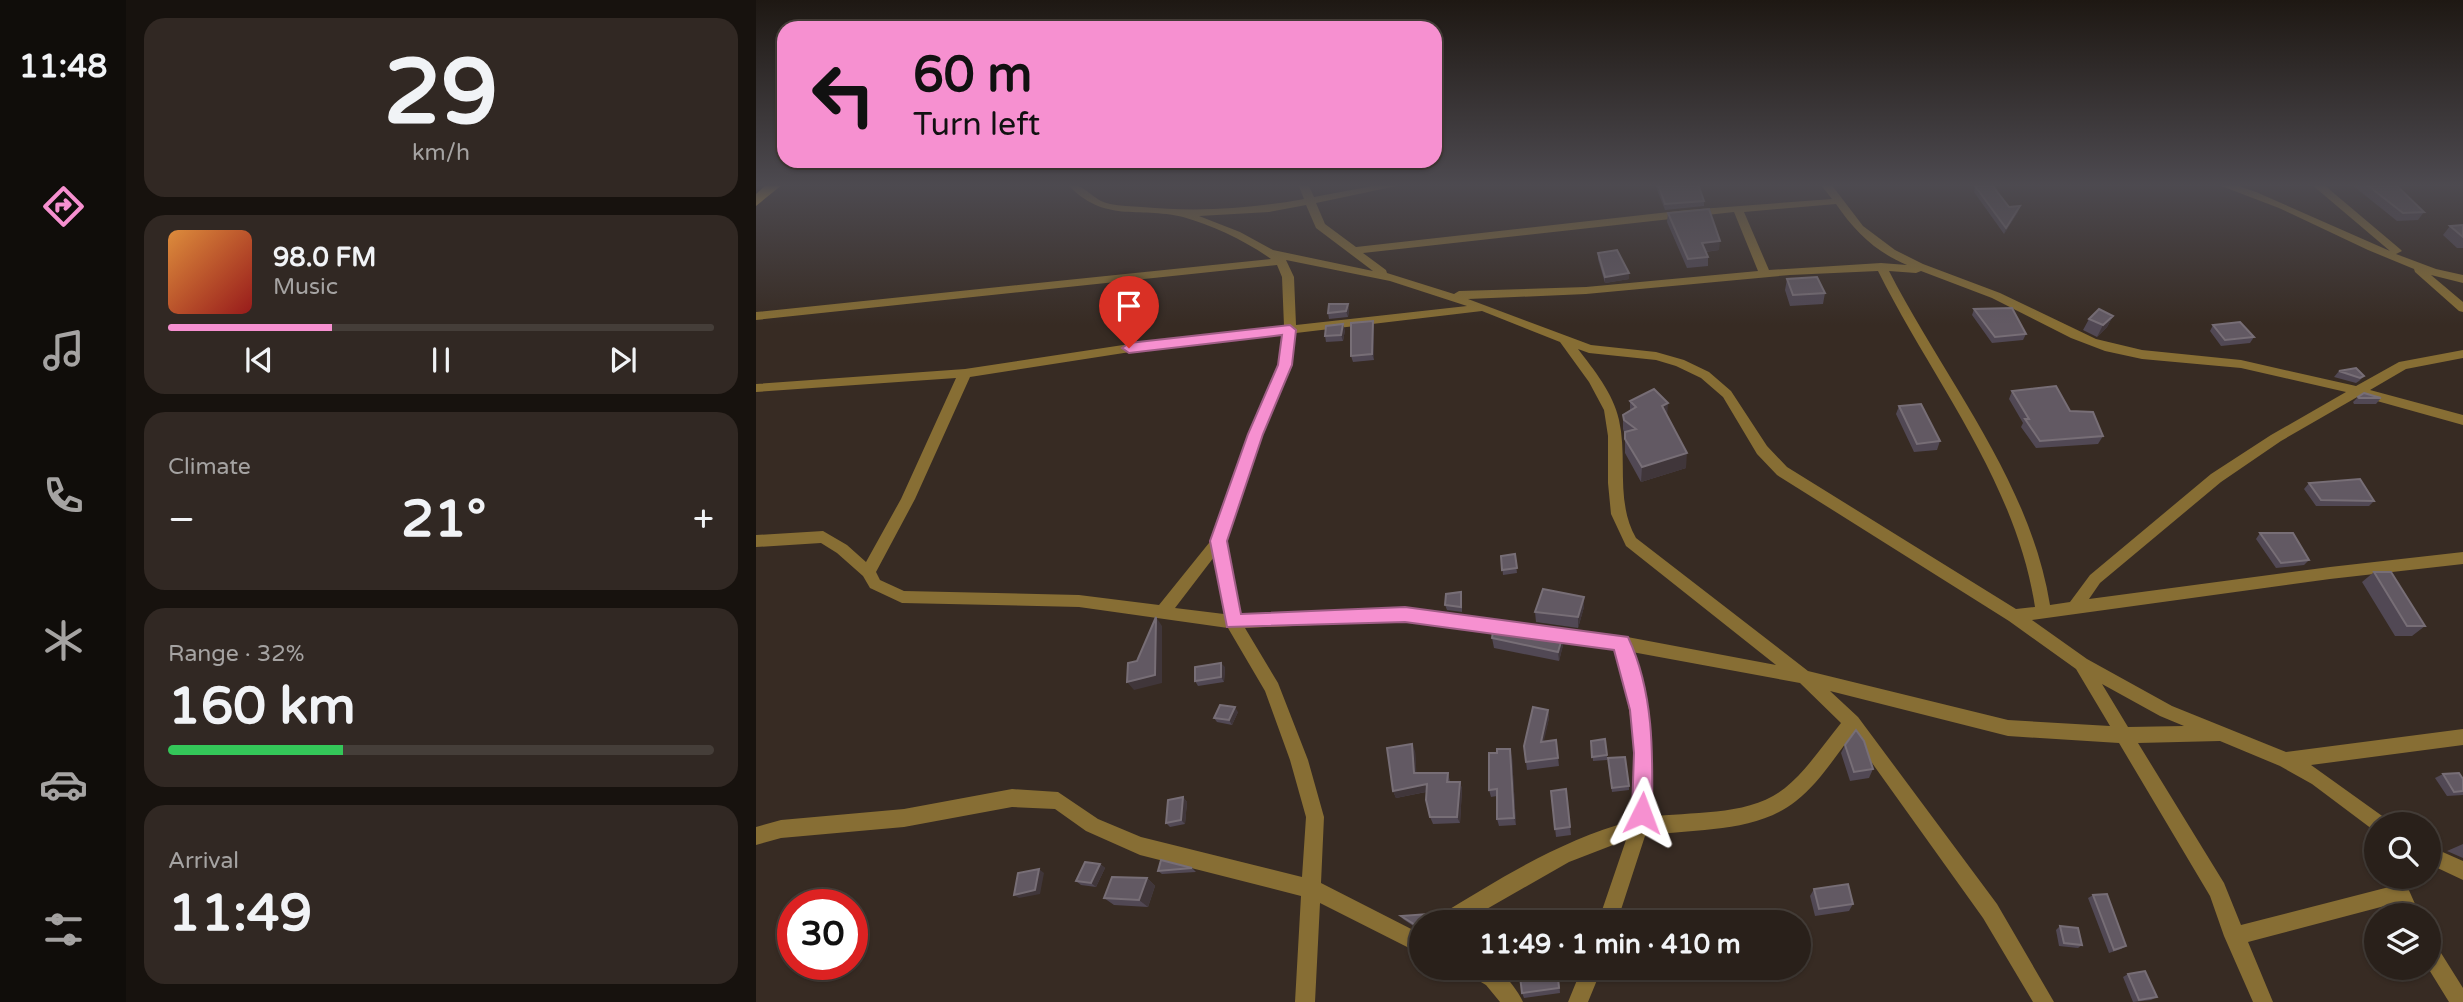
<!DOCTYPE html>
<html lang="en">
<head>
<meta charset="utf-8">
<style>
	body { margin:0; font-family:"Varela Round",sans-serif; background:#312823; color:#f1f3f6; height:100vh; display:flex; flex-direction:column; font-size:26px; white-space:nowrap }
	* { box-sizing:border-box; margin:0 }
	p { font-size:23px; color:#a5a3a2 }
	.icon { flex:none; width:38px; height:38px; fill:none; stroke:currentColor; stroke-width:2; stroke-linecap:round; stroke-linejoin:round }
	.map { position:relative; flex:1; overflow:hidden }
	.panel { display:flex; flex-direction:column; gap:18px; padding:18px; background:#17120e; width:630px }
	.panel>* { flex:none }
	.top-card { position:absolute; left:21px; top:21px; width:665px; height:147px; border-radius:21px; box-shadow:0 2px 5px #0004,0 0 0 2px #453e39; background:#f690d0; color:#111; overflow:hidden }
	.fabs { position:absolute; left:1608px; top:812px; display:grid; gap:14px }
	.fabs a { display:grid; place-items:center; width:77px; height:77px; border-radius:50%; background:#29201a; box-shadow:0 2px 5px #0004,0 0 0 2px #453e39; font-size:35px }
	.speed { position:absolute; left:21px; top:889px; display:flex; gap:14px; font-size:35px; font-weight:700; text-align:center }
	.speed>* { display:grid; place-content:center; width:91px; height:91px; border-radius:50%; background:#29201a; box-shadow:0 2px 5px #0004,0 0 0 2px #453e39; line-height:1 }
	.speed .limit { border:10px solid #d22; background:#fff; color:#111 }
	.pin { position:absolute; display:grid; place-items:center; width:60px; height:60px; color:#fff; margin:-72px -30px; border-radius:50% 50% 50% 0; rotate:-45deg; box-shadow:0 0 7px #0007 }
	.pin .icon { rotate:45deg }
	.me { position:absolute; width:77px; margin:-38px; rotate:3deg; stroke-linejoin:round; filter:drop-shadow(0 0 5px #0008) }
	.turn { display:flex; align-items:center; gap:24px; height:147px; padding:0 21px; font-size:32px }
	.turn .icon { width:91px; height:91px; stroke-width:2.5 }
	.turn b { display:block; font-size:49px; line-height:60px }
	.big { font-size:52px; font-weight:800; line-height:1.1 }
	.panel .widget { flex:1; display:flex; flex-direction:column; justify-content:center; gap:10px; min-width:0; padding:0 24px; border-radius:21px; background:#312823 }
	.panel .dial { align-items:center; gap:0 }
	.dial b { font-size:91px; line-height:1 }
	.song { display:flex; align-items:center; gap:21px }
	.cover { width:84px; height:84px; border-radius:10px; background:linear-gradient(135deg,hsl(30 70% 55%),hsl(0 70% 35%)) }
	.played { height:7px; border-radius:4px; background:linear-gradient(90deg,#f690d0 30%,#453e39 30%) }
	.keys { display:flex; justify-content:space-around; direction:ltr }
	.heat { display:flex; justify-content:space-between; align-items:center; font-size:38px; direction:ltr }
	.charge { height:10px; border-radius:5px; background:linear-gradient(90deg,#34c759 32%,#453e39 0) }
	.trip { position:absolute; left:653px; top:910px; width:402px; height:70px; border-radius:35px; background:#29201a; box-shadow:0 2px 5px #0004,0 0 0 2px #453e39; font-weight:800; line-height:70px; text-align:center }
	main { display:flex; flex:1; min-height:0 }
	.tabs { display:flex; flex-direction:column; width:126px; justify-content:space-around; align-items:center; background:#100d0a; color:#a5a3a2 }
	.tabs .icon { width:49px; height:49px }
	.tabs .selected { color:#f690d0 }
	.tabs b { font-size:32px; color:#f1f3f6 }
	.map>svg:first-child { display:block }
</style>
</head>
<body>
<main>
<nav class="tabs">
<b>11:48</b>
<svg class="icon selected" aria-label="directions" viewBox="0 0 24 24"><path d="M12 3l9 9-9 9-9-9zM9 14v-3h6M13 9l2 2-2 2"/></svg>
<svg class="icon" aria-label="music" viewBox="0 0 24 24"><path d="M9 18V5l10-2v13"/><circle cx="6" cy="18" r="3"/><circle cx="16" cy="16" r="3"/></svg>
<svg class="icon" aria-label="phone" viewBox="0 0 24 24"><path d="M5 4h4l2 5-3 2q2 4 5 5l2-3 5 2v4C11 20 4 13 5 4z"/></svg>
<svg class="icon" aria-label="climate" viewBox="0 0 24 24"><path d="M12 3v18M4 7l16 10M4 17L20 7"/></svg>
<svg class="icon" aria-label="car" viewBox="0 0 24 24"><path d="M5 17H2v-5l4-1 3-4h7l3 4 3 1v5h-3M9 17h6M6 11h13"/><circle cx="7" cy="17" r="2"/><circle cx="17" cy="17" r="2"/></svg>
<svg class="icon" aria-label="filters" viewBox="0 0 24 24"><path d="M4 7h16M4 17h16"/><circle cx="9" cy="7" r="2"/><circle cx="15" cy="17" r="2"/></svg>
</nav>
<section class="panel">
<div class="widget dial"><b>29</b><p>km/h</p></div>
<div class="widget">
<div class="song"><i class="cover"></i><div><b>98.0 FM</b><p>Music</p></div></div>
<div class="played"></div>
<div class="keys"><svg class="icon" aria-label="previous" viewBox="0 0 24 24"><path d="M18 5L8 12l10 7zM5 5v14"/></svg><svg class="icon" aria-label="pause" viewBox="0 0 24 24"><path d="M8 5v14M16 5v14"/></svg><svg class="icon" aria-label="next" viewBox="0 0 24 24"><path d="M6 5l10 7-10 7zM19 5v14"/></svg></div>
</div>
<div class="widget"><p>Climate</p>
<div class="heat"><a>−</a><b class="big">21°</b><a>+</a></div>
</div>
<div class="widget"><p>Range · 32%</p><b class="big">160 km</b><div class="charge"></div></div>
<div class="widget"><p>Arrival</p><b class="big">11:49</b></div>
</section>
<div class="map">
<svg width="1707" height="1002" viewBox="0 0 1707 1002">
	<rect width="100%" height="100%" fill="#372b23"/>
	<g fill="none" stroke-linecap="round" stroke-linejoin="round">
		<path fill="#876e34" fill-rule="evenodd" d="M311 184C331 184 335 200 354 204 364 206 376 206 386 207 440 212 494 209 548 199L542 184H552L558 197 627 184H650L560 203 569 224 600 247 931 210 1076 199 1064 184H1075L1107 226 1139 250 1167 264 1244 293 1340 339 1386 350 1485 360 1600 386 1643 362 1707 350V358L1650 369 1614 390 1707 415V425L1603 396 1525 441 1465 482 1344 583 1333 599 1574 567 1707 552V564L1574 579 1276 620 1331 659 1416 706 1530 752 1707 729V745L1555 765 1629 818 1632 824H1620V832L1556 784 1524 766 1464 741 1382 743 1468 883 1485 925 1633 887 1629 877H1647L1664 915H1645L1640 903 1492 942 1517 1002H1497L1468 936 1454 896 1363 743 1252 736 1074 691 1102 717 1241 904 1298 1002H1277L1227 918 1096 735C1078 758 1063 783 1040 801 999 834 938 828 889 836L861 922H842L870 840 813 862 708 922H682L684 915C745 878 805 840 875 821 885 762 874 706 860 649L649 621 489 628 522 683 552 760 568 817 565 883 665 934V954L564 903 559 1002H539L545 896 384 855 330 831 299 809 256 807 148 827 25 838 0 845V827L25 820 148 809 256 789 302 792 342 819 385 837 546 877 550 817 534 760 509 691 472 628 323 607 146 603 114 588 107 576 81 553 65 543 0 547V535L67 531 91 545 110 562 145 499 200 378 0 392V384L209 369 400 340 528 326 526 277 521 265 0 320V312L515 259C490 241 456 225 427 217 381 206 349 224 311 184ZM1080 204C1099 232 1120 252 1151 265L1125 263 1013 270 988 212ZM550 205 560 228 617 271 517 250 484 232 443 216 513 212ZM978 212 1002 271 830 287 703 291 698 294 631 273 630 270 607 253ZM530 260 634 281 711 306 540 325 538 277ZM1122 271C1177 381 1260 482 1279 607L1260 609 1031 467 1011 446 975 391 953 372 928 360 900 352 835 345 712 299 830 294 1034 275ZM1133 271 1160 273 1165 271 1236 298 1315 338 1349 351 1386 359 1485 368 1590 392 1515 435 1455 474 1334 575 1314 602 1294 605C1274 481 1189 380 1133 271ZM726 311 804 342 833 382 848 410 852 436V483L855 514 870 546 1020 665 866 636 649 607 483 615 470 541 507 434 535 365 540 333ZM528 334 523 365 493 434 457 538 403 605 323 595 148 591 124 580 120 572 159 499 214 377 400 348ZM822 349 833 353 900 360 920 366 945 378 967 397 1001 454 1021 475 1253 621 1320 669 1354 726 1252 720 1052 671 880 538C859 501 872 460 863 420 857 393 838 370 822 349ZM458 557 468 614 419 608ZM876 652 1044 683 1085 723C1067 745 1051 770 1029 788 993 817 936 811 893 817 902 761 891 706 876 652ZM1346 684 1404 716 1428 726 1372 727Z
			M1460 184H1477L1500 192 1634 251 1555 184H1567L1644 249 1646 251 1640 254 1680 269 1707 275V283L1675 275 1707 302V312L1703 311 1659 272 1658 269 1612 250 1523 208Z
			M1673 846 1707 861V880L1673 864Z
			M1673 942 1680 945 1707 988V1002H1693L1672 968Z
			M710 968C718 968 731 966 738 968 747 970 764 994 767 1002H744L730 985 713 975Z
			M826 968H846L832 1002H812Z"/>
		<path fill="#eeba2f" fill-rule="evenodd" d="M11 184H27L0 206V194Z"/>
	</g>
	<path fill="#514854" d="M901 184H942L948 201V206L909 210 900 187Z
		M1595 184H1639L1668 212 1662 220 1641 221Z
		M1219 186 1262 212 1248 234 1218 192Z
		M912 213 963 250 950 252 952 257V266L931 268 911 222Z
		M1707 225V248H1701L1687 235 1694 226Z
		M842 253 873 279 849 283 842 259Z
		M1031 279 1069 293 1067 304 1034 306 1029 290Z
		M592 304 593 310 592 317 573 319 572 313Z
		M1218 309 1270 334 1267 340 1236 343 1216 315Z
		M1357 316 1351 327 1341 337 1327 330 1333 319Z
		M1457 325 1498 337 1494 343 1465 346 1454 331Z
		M618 327V360L597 362 595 356Z
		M589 330 587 341 570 342 569 336Z
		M1583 371 1608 376 1603 381 1600 383 1578 377Z
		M1256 391 1314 411 1347 436 1342 444 1280 448 1265 427 1267 423 1253 399Z
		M1602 397 1625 398 1620 404H1598L1597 402Z
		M874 401 911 415 930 468 885 482 869 453V435L867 429V415L874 410Z
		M1143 406 1184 441 1181 450 1158 452 1140 414Z
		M1553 483 1618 501 1613 506H1560L1548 489Z
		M1504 533 1553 560 1548 565 1520 568 1500 539Z
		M759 554 761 573 747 575 745 556Z
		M1618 572 1669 626 1656 636H1639L1606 582Z
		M706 597V612L691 610 689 605Z
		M828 597V607L822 628 780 622 779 612Z
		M736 638 807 645 803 661 738 648Z
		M469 667 468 682 442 686 439 681Z
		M792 710 793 718 787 742 800 740 803 766 771 770 770 762Z
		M482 712 476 725 461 722 458 718Z
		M835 741 851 755V760L837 761Z
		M1089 745 1117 769 1113 778 1094 781 1085 753Z
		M659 751 660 773H692L694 782H704L706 789 704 823 677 824 674 817 670 792 640 798 637 791Z
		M756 757 760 825 743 826 741 819V796L735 797 733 790Z
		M852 763 873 786V790L856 792Z
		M1687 774 1707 779V795L1691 796 1679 778Z
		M810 789 815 835 800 837 795 791Z
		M427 797 431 802 429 824 414 827 410 823Z
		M1707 844V858L1691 851Z
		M344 864 349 868 340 887 325 885 320 881Z
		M436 868 440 872 406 874 402 871Z
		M391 878 399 886 392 907 358 905 348 898Z
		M1058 889 1097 904 1093 911 1059 916 1054 896Z
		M1337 895 1370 946 1365 949 1353 953 1332 898Z
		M37 906V936H30L22 933Z
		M645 916 673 917 665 931 647 919Z
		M1304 926 1326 945 1322 948 1303 946 1300 930Z
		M802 968 804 993 768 998 766 993Z
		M1640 968H1668L1670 971 1662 974H1643Z
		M1372 974 1401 997 1395 1000 1377 1002 1367 977Z"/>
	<path fill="#40363a" d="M1264 206 1262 212 1248 234 1250 228Z
		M964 241 963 250 946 252V243Z
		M873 273V279L849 283V277Z
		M592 304 593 310 592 317 590 311Z
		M1357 316 1351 327 1341 337 1347 325Z
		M617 321 618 327V360L616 354Z
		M587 324 589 330 587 341 585 335Z
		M912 403 911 418 906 406Z
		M931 453 930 468 885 482 886 467Z
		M828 597V607L822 628V617Z
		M400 617 406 626V683L378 690 371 682 399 675Z
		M807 635V645L803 661 802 652Z
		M465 663 469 667 468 682 465 677Z
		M479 707 482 712 476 725 473 720Z
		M792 710 793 718 786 750 785 742Z
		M656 744 659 751 661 780 658 773Z
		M754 749 756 757 760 825 758 818Z
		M704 782 706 789 704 823 701 817Z
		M671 784 674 791 640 798 637 791Z
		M427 797 431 802 429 824 425 820Z
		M344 864 349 868 340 887 335 883Z
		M283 869 288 873 284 894 263 898 258 895Z
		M391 878 399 886 392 907 383 900Z"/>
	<path fill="#625963" stroke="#776e76" stroke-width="2" d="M902 184H942L948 201 909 204Z
		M1610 184H1639L1668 212 1647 213Z
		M1236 185 1253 207 1264 206 1250 228 1219 186Z
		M953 209 964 241 946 243 952 257 932 259 912 213Z
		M1707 225V237L1694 226Z
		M861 250 873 273 849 277 842 253Z
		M1061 277 1069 293 1037 295 1031 279Z
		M573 304H592L590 311 572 313Z
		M1256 308 1270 334 1239 337 1218 309Z
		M1343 309 1357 316 1347 325 1333 319Z
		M617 321 616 354 595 356V323Z
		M1484 322 1498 337 1469 340 1457 325Z
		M587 324 585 335 569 336 570 326Z
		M1600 368 1608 376 1604 378 1583 371Z
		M1300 386 1314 411 1337 412 1347 436 1284 441 1269 419H1273L1256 391Z
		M898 389 912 403 906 406 931 453 886 467 869 439V432L880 429 868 420 867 415 880 407 874 401Z
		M1608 393 1625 398H1603L1602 397Z
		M1165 404 1184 441 1161 444 1143 406Z
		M1604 479 1618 501 1565 500 1553 483Z
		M1504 533H1537L1553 560 1525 563Z
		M759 554 761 568 746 570 745 556Z
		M1618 572H1635L1669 626H1651Z
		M787 589 828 597 822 617 779 612Z
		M705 592V607L689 605 690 594Z
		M400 617 399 675 371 682 372 663 381 661Z
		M737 631 807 635 802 652 736 638Z
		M465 663V677L439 681V667Z
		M464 705 479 707 473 720 458 718Z
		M777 707 792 710 785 742 800 740 802 758 770 762 768 746Z
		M1100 730 1108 741 1117 769 1098 772 1089 745Z
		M849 739 851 755 836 757 835 741Z
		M656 744 658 773H692L691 782H704L701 817H674L670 800 671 784 637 791 631 748Z
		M741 749H754L758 818 741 819V789L733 790V753H741Z
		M869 757 873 786 856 788 852 758Z
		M1703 773 1707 779V791L1698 792 1687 774Z
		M810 789 814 827 799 829 795 791Z
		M427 797 425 820 410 823 412 800Z
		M405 860 436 868 402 871Z
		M329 862 344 864 335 883 320 881Z
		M283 869 279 890 258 895 262 873Z
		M356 877 391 878 383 900 348 898Z
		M1092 884 1097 904 1063 909 1058 889Z
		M1351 894 1370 946 1358 950 1337 895Z
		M34 906H37V932L22 933Z
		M672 914 671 922H665V931L664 928 645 916Z
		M720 914 722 921 718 922H705V921Z
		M1304 926 1322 928 1326 945 1308 943Z
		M763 968H801L803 988 766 993Z
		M1650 968H1668L1670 971H1651Z
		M1389 971 1401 997 1383 1000 1372 974Z"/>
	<linearGradient id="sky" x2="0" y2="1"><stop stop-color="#1e1813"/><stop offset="0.57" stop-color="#4d4a50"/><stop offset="1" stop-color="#4d4a50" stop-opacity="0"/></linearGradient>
	<rect width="1707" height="325" fill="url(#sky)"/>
	<path fill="#f690d0" stroke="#a05e87" stroke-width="2" d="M534 325 540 330 536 365 507 434 471 541 485 614 649 607 872 637C898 692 897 754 896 813L893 820 886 822 879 820 876 813 878 753 874 710 858 650 649 622 471 627 454 541 492 434 522 365 526 335 373 353 366 348 373 343Z"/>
</svg>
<div class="fabs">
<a><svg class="icon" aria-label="search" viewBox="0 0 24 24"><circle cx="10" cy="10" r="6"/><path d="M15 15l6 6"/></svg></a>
<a><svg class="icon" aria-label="layers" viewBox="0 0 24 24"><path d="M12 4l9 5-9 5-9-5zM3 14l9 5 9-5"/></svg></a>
</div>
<div class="speed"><div class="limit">30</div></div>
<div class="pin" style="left:373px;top:348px;background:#d93025"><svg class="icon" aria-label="arrive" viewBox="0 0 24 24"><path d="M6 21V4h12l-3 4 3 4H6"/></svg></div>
<svg class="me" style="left:886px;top:813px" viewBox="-20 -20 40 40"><path d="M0-17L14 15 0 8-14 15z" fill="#f690d0" stroke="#fff" stroke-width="4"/></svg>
<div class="trip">11:49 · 1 min · 410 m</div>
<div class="top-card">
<div class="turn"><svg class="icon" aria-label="left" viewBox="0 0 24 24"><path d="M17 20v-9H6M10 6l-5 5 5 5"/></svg><div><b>60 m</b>Turn left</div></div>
</div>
</div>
</main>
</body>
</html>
